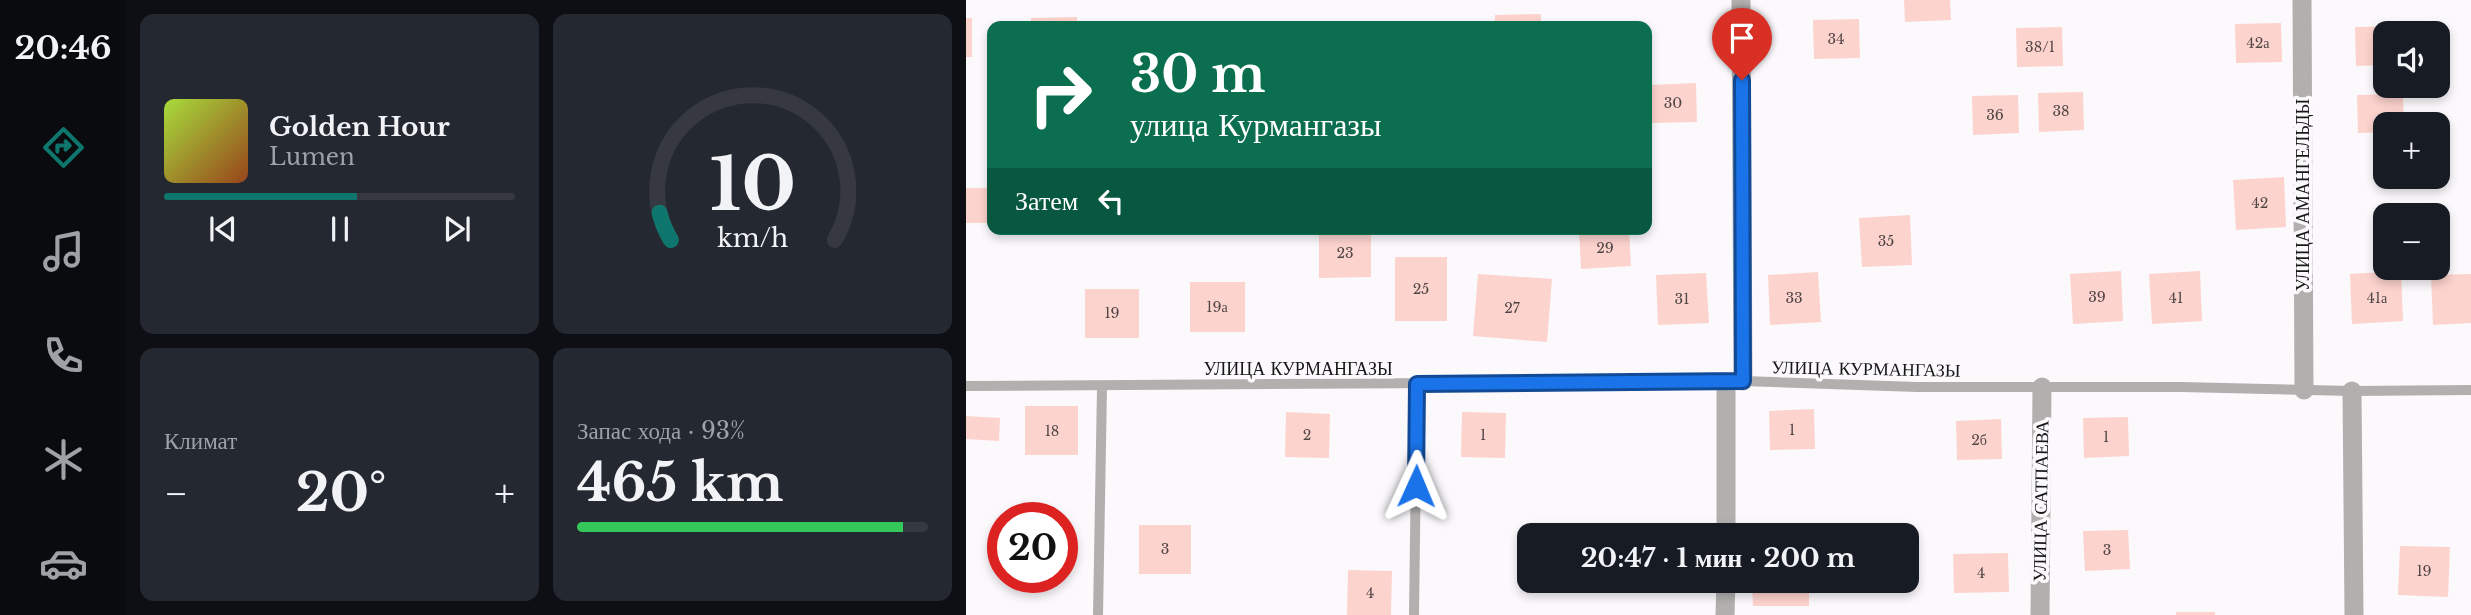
<!DOCTYPE html>
<html lang="ru">
<head>
<meta charset="utf-8">
<style>
	body { margin:0; font-family:"Libre Baskerville",serif; background:#242831; color:#f1f3f6; height:100vh; display:flex; flex-direction:column; font-size:26px; white-space:nowrap }
	* { box-sizing:border-box; margin:0 }
	p { font-size:23px; color:#9ea1a6 }
	.icon { flex:none; width:38px; height:38px; fill:none; stroke:currentColor; stroke-width:2; stroke-linecap:round; stroke-linejoin:round }
	.map { position:relative; flex:1; overflow:hidden }
	.details { display:flex; flex-direction:column; gap:14px; padding:14px; background:#0d0f14; width:840px }
	.details>* { flex:none }
	.hud { position:absolute; left:21px; top:21px; width:665px; height:214px; border-radius:14px; box-shadow:0 4px 10px #0003; background:#0b6e4f; color:#fff; overflow:hidden }
	.controls { position:absolute; left:1407px; top:21px; display:grid; gap:14px }
	.controls a { display:grid; place-items:center; width:77px; height:77px; border-radius:14px; background:#171b24; box-shadow:0 4px 10px #0003; font-size:35px }
	.speed { position:absolute; left:21px; top:502px; display:flex; gap:14px; font-size:35px; font-weight:700; text-align:center }
	.speed>* { display:grid; place-content:center; width:91px; height:91px; border-radius:50%; background:#171b24; box-shadow:0 4px 10px #0003; line-height:1 }
	.speed .limit { border:10px solid #d22; background:#fff; color:#111 }
	.pin { position:absolute; display:grid; place-items:center; width:60px; height:60px; color:#fff; margin:-72px -30px; border-radius:50% 50% 50% 0; rotate:-45deg; box-shadow:0 0 7px #0007 }
	.pin .icon { rotate:45deg }
	.me { position:absolute; width:77px; margin:-38px; rotate:1deg; stroke-linejoin:round; filter:drop-shadow(0 0 5px #0008) }
	.turn { display:flex; align-items:center; gap:24px; height:147px; padding:0 28px; font-size:32px }
	.turn .icon { width:91px; height:91px; stroke-width:2.5 }
	.turn b { display:block; font-size:49px; line-height:60px }
	.then { display:flex; align-items:center; height:66px; padding:0 28px; background:#0003; gap:14px; font-size:26px }
	.big { font-size:52px; font-weight:700; line-height:1.1 }
	.details .tile { flex:1; display:flex; flex-direction:column; justify-content:center; gap:10px; min-width:0; padding:0 24px; border-radius:14px; background:#242831 }
	.details .dial { align-items:center; gap:0 }
	.dial svg { height:182px; overflow:visible; fill:none; stroke:#363941; stroke-width:7; stroke-linecap:round; text-anchor:middle }
	.dial text { fill:#f1f3f6; stroke:none }
	.song { display:flex; align-items:center; gap:21px }
	.cover { width:84px; height:84px; border-radius:10px; background:linear-gradient(135deg,hsl(80 70% 55%),hsl(20 70% 35%)) }
	.played { height:7px; border-radius:4px; background:linear-gradient(90deg,#0f766e 55%,#363941 55%) }
	.keys { display:flex; justify-content:space-around; direction:ltr }
	.heat { display:flex; justify-content:space-between; align-items:center; font-size:38px; direction:ltr }
	.charge { height:10px; border-radius:5px; background:linear-gradient(90deg,#34c759 93%,#363941 0) }
	.details .tiles { flex:1; display:grid; gap:14px; grid-template-columns:repeat(2,1fr) }
	.trip { position:absolute; left:551px; top:523px; width:402px; height:70px; border-radius:14px; background:#171b24; box-shadow:0 4px 10px #0003; font-weight:700; line-height:70px; text-align:center }
	main { display:flex; flex:1; min-height:0 }
	.tabs { display:flex; flex-direction:column; width:126px; justify-content:space-around; align-items:center; background:#090b0e; color:#9ea1a6 }
	.tabs .icon { width:49px; height:49px }
	.tabs .selected { color:#0f766e }
	.tabs b { font-size:32px; color:#f1f3f6 }
	.map>svg:first-child { display:block }
</style>
</head>
<body>
<main>
<nav class="tabs">
<b>20:46</b>
<svg class="icon selected" aria-label="directions" viewBox="0 0 24 24"><path d="M12 3l9 9-9 9-9-9zM9 14v-3h6M13 9l2 2-2 2"/></svg>
<svg class="icon" aria-label="music" viewBox="0 0 24 24"><path d="M9 18V5l10-2v13"/><circle cx="6" cy="18" r="3"/><circle cx="16" cy="16" r="3"/></svg>
<svg class="icon" aria-label="phone" viewBox="0 0 24 24"><path d="M5 4h4l2 5-3 2q2 4 5 5l2-3 5 2v4C11 20 4 13 5 4z"/></svg>
<svg class="icon" aria-label="climate" viewBox="0 0 24 24"><path d="M12 3v18M4 7l16 10M4 17L20 7"/></svg>
<svg class="icon" aria-label="car" viewBox="0 0 24 24"><path d="M5 17H2v-5l4-1 3-4h7l3 4 3 1v5h-3M9 17h6M6 11h13"/><circle cx="7" cy="17" r="2"/><circle cx="17" cy="17" r="2"/></svg>
</nav>
<section class="details">
<div class="tiles">
<div class="tile">
<div class="song"><i class="cover"></i><div><b>Golden Hour</b><p>Lumen</p></div></div>
<div class="played"></div>
<div class="keys"><svg class="icon" aria-label="previous" viewBox="0 0 24 24"><path d="M18 5L8 12l10 7zM5 5v14"/></svg><svg class="icon" aria-label="pause" viewBox="0 0 24 24"><path d="M8 5v14M16 5v14"/></svg><svg class="icon" aria-label="next" viewBox="0 0 24 24"><path d="M6 5l10 7-10 7zM19 5v14"/></svg></div>
</div>
<div class="tile dial"><svg viewBox="0 0 100 80">
<path d="M14 69A42 42 0 1 1 86 69"/>
<path d="M14 69A42 42 0 0 1 9 57" stroke="#0f766e"/>
<text x="50" y="56" font-size="32" font-weight="700">10</text>
<text x="50" y="72" font-size="11">km/h</text>
</svg></div>
<div class="tile"><p>Климат</p>
<div class="heat"><a>−</a><b class="big">20°</b><a>+</a></div>
</div>
<div class="tile"><p>Запас хода · 93%</p><b class="big">465 km</b><div class="charge"></div></div>
</div>
</section>
<div class="map">
<svg width="1505" height="615" viewBox="0 0 1505 615">
	<rect width="100%" height="100%" fill="#fbf9fc"/>
	<path fill="#fdd3ce" d="M938 0H984L985 20 939 22Z
		M575 14V26H529V15Z
		M111 17V26H65V18Z
		M0 18H6V57H0Z
		M893 19 894 58 848 59 847 20Z
		M472 22V26H426V23Z
		M1315 23 1316 62 1270 63 1269 24Z
		M1435 26V33H1419V65L1390 66 1389 27Z
		M1096 27 1097 66 1051 67 1050 28Z
		M730 83 731 122 685 123 684 85Z
		M1117 92 1118 130 1073 132 1072 93Z
		M1437 94 1438 124H1419V132L1392 133 1391 95Z
		M1052 95 1053 133 1007 135 1006 96Z
		M1318 177 1320 227 1270 230 1267 180Z
		M0 188H26V223H0Z
		M944 215 946 265 896 267 893 218Z
		M353 229H405V277L353 278Z
		M613 229H663L665 266 615 269Z
		M429 257H481V321H429Z
		M1155 271 1157 321 1107 324 1104 274Z
		M1234 271 1236 321 1186 324 1183 274Z
		M1435 271 1437 321 1386 324 1384 274Z
		M852 272 855 322 804 325 802 275Z
		M740 273 743 323 692 325 690 275Z
		M512 274 586 279 581 342 507 336Z
		M1505 274V323L1467 325 1465 275Z
		M224 282H279V332H224Z
		M119 289H173V338H119Z
		M59 406H112V455H59Z
		M848 409 849 449 804 450 803 411Z
		M320 412 364 414 363 458 319 457Z
		M496 412 540 413 539 458 495 457Z
		M0 416 34 418 33 441 0 439Z
		M1162 417 1163 456 1118 458 1117 418Z
		M1035 419 1036 459 991 460 990 421Z
		M173 525H225V574H173Z
		M1162 530 1164 569 1119 571 1117 531Z
		M1434 546 1484 547 1482 597 1432 595Z
		M1042 553 1043 592 988 593 987 554Z
		M382 570 426 571 425 615H381Z
		M55 578H94V581H55Z
		M786 581H843V606H787Z
		M1210 612H1249V615H1210Z"/>
	<g fill="none" stroke-linecap="round" stroke-linejoin="round">
		<path stroke="#b1b0af" stroke-width="10" d="M0 386 777 381 951 387H1215L1386 391 1505 390
			M132 615 136 387
			M448 615 451 384"/>
		<path stroke="#b1b0af" stroke-width="19" d="M775 0 777 381
			M1336 0 1338 390
			M1386 391 1388 615
			M760 536V382
			M759 615 760 581
			M1074 615 1076 387"/>
	</g>
	<g fill="none" stroke-linecap="round" stroke-linejoin="round">
		<g stroke="#114b97" stroke-width="18">
			<path id="route" d="M450 486 451 384 777 381 776 80"/>
		</g>
		<use href="#route" stroke="#1a73e8" stroke-width="12"/>
	</g>
	<g text-anchor="middle" dominant-baseline="central" stroke-width="7" stroke-linejoin="round" paint-order="stroke">
		<g font-size="14" fill="#514646">
			<text x="870" y="39">34</text>
			<text x="1292" y="43">42а</text>
			<text x="1074" y="47">38/1</text>
			<text x="707" y="103">30</text>
			<text x="1095" y="111">38</text>
			<text x="1029" y="115">36</text>
			<text x="1294" y="203">42</text>
			<text x="920" y="241">35</text>
			<text x="639" y="248">29</text>
			<text x="379" y="253">23</text>
			<text x="455" y="289">25</text>
			<text x="1131" y="297">39</text>
			<text x="828" y="298">33</text>
			<text x="1210" y="298">41</text>
			<text x="1411" y="298">41а</text>
			<text x="716" y="299">31</text>
			<text x="251" y="307">19а</text>
			<text x="546" y="308">27</text>
			<text x="146" y="313">19</text>
			<text x="826" y="430">1</text>
			<text x="86" y="431">18</text>
			<text x="341" y="435">2</text>
			<text x="517" y="435">1</text>
			<text x="1140" y="437">1</text>
			<text x="1013" y="440">2б</text>
			<text x="199" y="549">3</text>
			<text x="1141" y="550">3</text>
			<text x="1458" y="571">19</text>
			<text x="1015" y="573">4</text>
			<text x="404" y="593">4</text>
		</g>
		<g font-size="18" fill="#181718" stroke="#fbf9fc">
			<text transform="translate(1337 195) rotate(-90)">УЛИЦА АМАНГЕЛЬДЫ</text>
			<text x="332" y="369">УЛИЦА КУРМАНГАЗЫ</text>
			<text transform="translate(900 369) rotate(1)">УЛИЦА КУРМАНГАЗЫ</text>
			<text transform="translate(1075 501) rotate(-89)">УЛИЦА САТПАЕВА</text>
		</g>
	</g>
</svg>
<div class="controls">
<a><svg class="icon" aria-label="sound" viewBox="0 0 24 24"><path d="M4 9h4l5-4v14l-5-4H4zM17 9q2 3 0 6"/></svg></a>
<a>+</a>
<a>−</a>
</div>
<div class="speed"><div class="limit">20</div></div>
<div class="pin" style="left:776px;top:80px;background:#d93025"><svg class="icon" aria-label="arrive" viewBox="0 0 24 24"><path d="M6 21V4h12l-3 4 3 4H6"/></svg></div>
<svg class="me" style="left:450px;top:486px" viewBox="-20 -20 40 40"><path d="M0-17L14 15 0 8-14 15z" fill="#1a73e8" stroke="#fff" stroke-width="4"/></svg>
<div class="trip">20:47 · 1 мин · 200 m</div>
<div class="hud">
<div class="turn"><svg class="icon" aria-label="right" viewBox="0 0 24 24"><path d="M7 20v-9h11M14 6l5 5-5 5"/></svg><div><b>30 m</b>улица Курмангазы</div></div>
<div class="then">Затем<svg class="icon" aria-label="left" viewBox="0 0 24 24"><path d="M17 20v-9H6M10 6l-5 5 5 5"/></svg></div>
</div>
</div>
</main>
</body>
</html>
